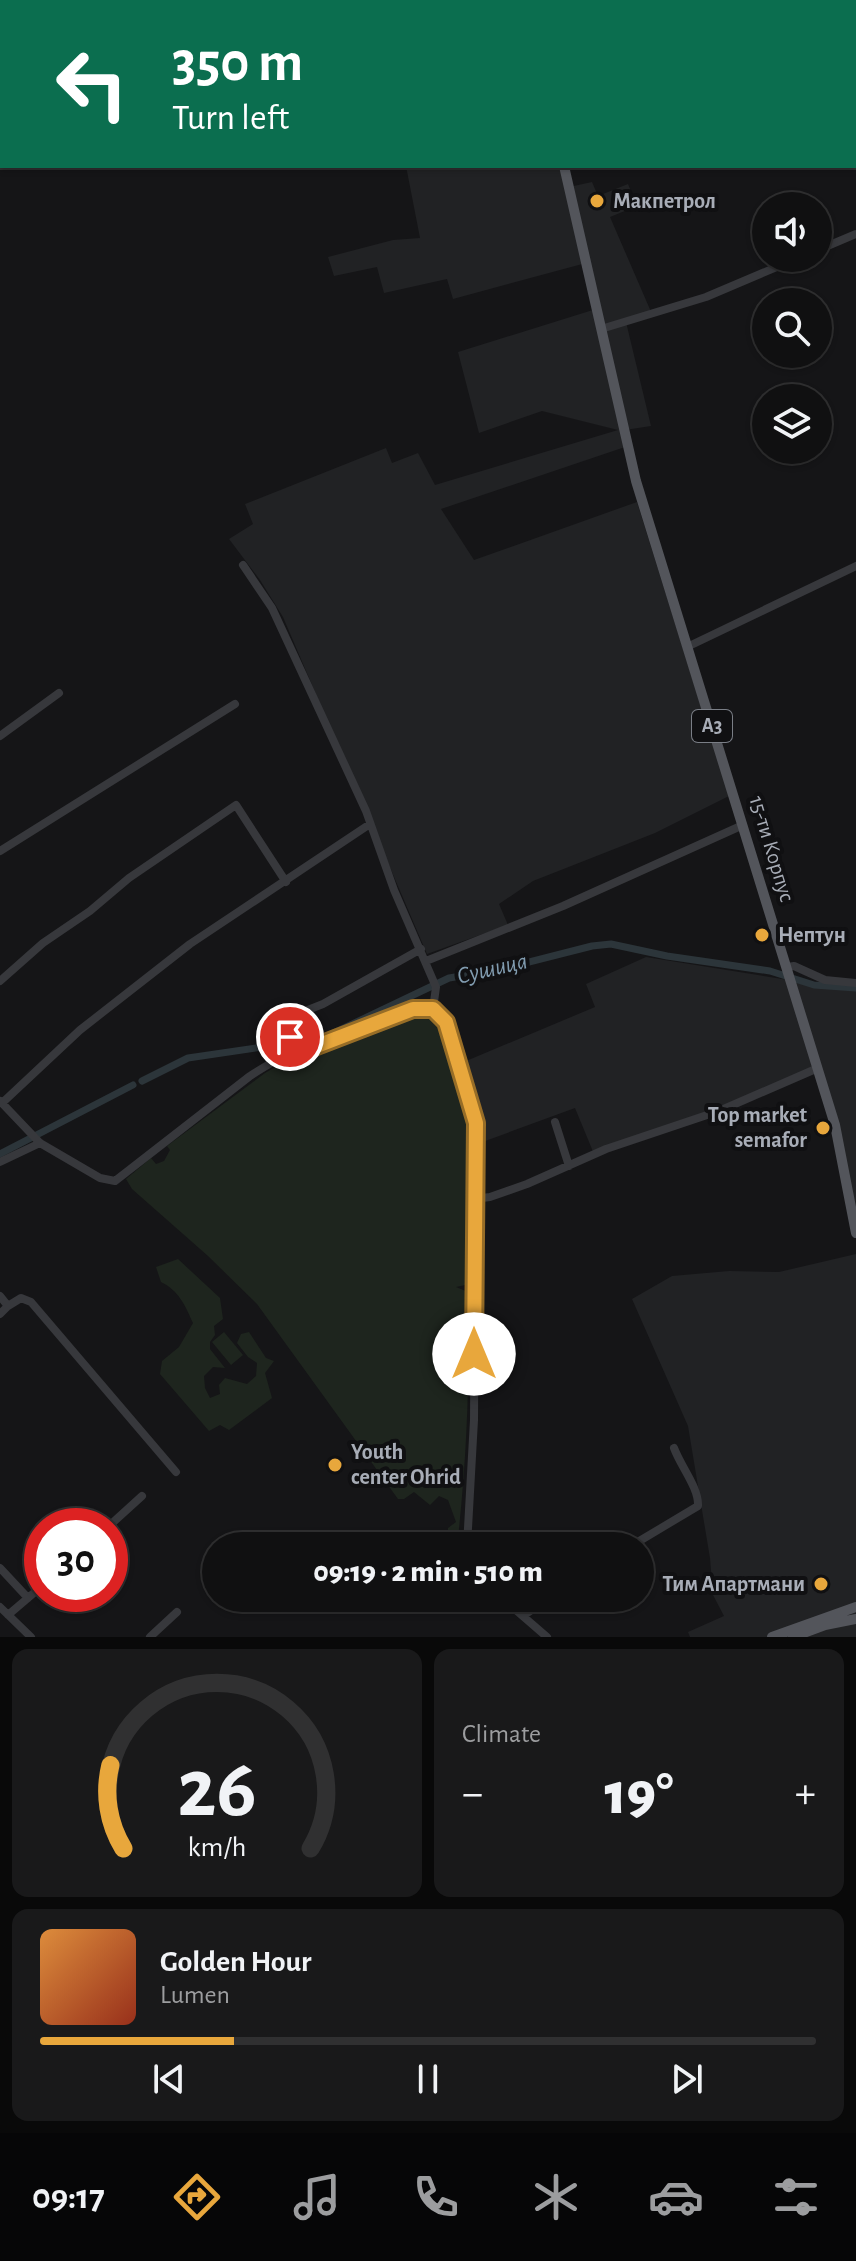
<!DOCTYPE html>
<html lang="en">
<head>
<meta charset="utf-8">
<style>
	body { margin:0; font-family:"Alegreya Sans",sans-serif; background:#19191a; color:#f1f3f6; height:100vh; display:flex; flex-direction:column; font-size:30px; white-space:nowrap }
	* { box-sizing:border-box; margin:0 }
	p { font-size:26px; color:#9c9d9f }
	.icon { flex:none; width:44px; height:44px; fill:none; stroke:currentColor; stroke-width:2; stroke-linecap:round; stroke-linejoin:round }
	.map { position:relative; height:1637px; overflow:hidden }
	.details { display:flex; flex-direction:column; gap:12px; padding:12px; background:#090909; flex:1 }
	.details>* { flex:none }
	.banner { position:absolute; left:0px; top:0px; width:856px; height:168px; box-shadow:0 2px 6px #0004,0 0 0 2px #303031; background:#0b6e4f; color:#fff; overflow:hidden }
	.buttons { position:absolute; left:752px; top:192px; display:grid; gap:16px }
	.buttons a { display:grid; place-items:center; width:80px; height:80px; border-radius:50%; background:#101011; box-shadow:0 2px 6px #0004,0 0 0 2px #303031; font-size:40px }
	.speed { position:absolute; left:24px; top:1508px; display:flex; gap:16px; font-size:40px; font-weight:700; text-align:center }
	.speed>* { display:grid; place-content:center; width:104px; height:104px; border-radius:50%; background:#101011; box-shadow:0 2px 6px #0004,0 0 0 2px #303031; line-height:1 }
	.speed .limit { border:12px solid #d22; background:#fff; color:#111 }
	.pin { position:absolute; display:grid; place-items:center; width:68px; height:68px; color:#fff; margin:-34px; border:4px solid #fff; border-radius:50%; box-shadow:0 2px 8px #0007 }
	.me { position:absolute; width:88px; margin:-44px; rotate:0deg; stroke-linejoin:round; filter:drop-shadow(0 0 6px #0008) }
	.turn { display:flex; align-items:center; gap:28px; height:168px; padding:0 40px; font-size:36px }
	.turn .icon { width:104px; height:104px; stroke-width:2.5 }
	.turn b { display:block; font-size:56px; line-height:68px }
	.big { font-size:60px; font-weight:800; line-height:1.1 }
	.details .tile { flex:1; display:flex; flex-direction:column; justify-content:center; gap:12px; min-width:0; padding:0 28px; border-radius:16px; background:#19191a }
	.details .dial { align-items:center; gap:0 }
	.dial svg { height:208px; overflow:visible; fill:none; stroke:#303031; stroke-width:7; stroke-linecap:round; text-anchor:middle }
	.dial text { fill:#f1f3f6; stroke:none }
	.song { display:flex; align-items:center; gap:24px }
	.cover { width:96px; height:96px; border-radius:12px; background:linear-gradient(135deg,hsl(30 70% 55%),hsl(10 70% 35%)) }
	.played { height:8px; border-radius:4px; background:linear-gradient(90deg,#e8a73c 25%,#303031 25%) }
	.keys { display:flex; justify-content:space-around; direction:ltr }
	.heat { display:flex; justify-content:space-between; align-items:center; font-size:44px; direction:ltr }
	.details .tiles { flex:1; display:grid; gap:12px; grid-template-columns:1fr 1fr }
	.tile:last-child { grid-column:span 2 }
	.trip { position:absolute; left:202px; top:1532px; width:452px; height:80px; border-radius:40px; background:#101011; box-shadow:0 2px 6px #0004,0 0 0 2px #303031; font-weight:800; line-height:80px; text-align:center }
	.dock { display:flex; height:128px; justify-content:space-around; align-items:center; background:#060607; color:#9c9d9f }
	.dock .icon { width:56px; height:56px }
	.dock .on { color:#e8a73c }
	.dock b { font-size:36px; color:#f1f3f6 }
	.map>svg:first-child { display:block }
</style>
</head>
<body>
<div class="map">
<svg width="856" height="1637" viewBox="0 0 856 1637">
	<rect width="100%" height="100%" fill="#151517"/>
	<path fill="#212224" d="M406 166H564L569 187 592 182 598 196 628 184 637 206 610 217 652 314 626 322 651 426 625 430V447L441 509 474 560 637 502 729 796 655 833 533 881 499 904 508 925 427 954 283 617 260 580 229 539 253 524 245 504 386 448 392 463 418 453 435 485 618 430 542 411 479 433 458 352 596 309 586 263 453 299 447 279 384 293 377 267 334 276 328 257 393 240 420 238Z
		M646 957 856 991V1233L818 1068 748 1099 594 1154 575 1108 477 1144 459 1064 595 1007 586 984Z
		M856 1254V1637H690L688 1632 724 1616 713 1595 710 1558 688 1426 632 1299 672 1276 729 1271 779 1272Z"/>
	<path fill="#1e251e" d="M569 0H792V2H570Z
		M423 1011 433 1015 442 1027 470 1121 472 1149 470 1284 456 1287 468 1292C470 1374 467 1456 458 1538L448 1537V1528L456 1522 448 1500 439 1496 430 1505 414 1492 404 1499H398L257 1304 208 1256 132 1189 126 1179 151 1158 156 1164 164 1161 170 1150 167 1146 265 1073 287 1060Z
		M178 1259 220 1298 223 1319 214 1326 215 1335 210 1342V1349L225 1368 213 1367 204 1376 205 1388 210 1398 220 1394 219 1385 225 1378 247 1384 256 1376 257 1363 248 1357 237 1343 241 1334 249 1332 266 1358 274 1361 265 1373 272 1398 229 1430 220 1425 209 1431 160 1374 162 1361 179 1347 193 1323C185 1305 179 1291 161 1282L156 1267Z
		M224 1332 243 1355 231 1365 212 1342Z"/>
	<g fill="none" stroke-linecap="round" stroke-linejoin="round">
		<path stroke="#2c353a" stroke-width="7" d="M142 1081 188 1058 323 1038 449 978 498 970 592 946 611 944 667 956 770 971 814 985 856 988
			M0 1154 133 1085"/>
		<path stroke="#37383c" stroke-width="8" d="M818 250 856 234
			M601 329 706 297 798 258
			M243 565 272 608 366 811 394 890 436 987 433 1009
			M687 647 856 566
			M0 736 59 693
			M0 851 235 704
			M426 961 563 906 743 825
			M787 967 794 966 825 980 856 983
			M0 981 43 943 90 911 129 878 236 805 286 882
			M433 1009 446 1022 476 1123 474 1420 467 1546
			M295 1052C291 1040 292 1030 290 1017L323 1004 421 949
			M0 1101 40 1143 100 1178 115 1181 250 1076C264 1067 279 1057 295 1052 307 1048 319 1046 331 1042 363 1031 398 1005 433 1009
			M2 1103 80 1030 190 944 370 824
			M555 1122 569 1166
			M0 1162 40 1143
			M474 1199 490 1197 527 1184 606 1149 719 1111 818 1068
			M0 1296 8 1306 0 1314
			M8 1306 21 1298 31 1302 176 1472
			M109 1526 142 1496
			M631 1546 698 1506C699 1488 681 1467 674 1448
			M0 1568 28 1598
			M502 1598 547 1637
			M0 1607 31 1637
			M8 1615 42 1586
			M523 1616 549 1598
			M150 1637 177 1612"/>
		<path stroke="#53555b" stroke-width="10" d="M526 0V2
			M564 166 636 481 835 1125 856 1233
			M772 1637 856 1607
			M793 1637 825 1625 856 1619"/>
	</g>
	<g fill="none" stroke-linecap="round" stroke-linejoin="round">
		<g stroke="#976d27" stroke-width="20">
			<path id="route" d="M290 1037 295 1052 309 1049 413 1009H433L446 1022 476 1123 474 1354"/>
		</g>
		<use href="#route" stroke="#e8a73c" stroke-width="14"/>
	</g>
	<g fill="#e8a73c" stroke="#101012" stroke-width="3">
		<circle cx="597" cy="201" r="8"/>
		<circle cx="762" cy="935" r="8"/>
		<circle cx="823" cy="1128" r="8"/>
		<circle cx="335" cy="1465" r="8"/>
		<circle cx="821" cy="1584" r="8"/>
	</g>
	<g text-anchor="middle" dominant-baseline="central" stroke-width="8" stroke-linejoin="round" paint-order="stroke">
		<rect fill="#101012" stroke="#7a7e86" stroke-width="2" x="692" y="710" width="40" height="32" rx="6"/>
		<g font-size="20" font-weight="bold" fill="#a8adb7">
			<text x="712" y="726">A3</text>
		</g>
		<g font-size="22" font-weight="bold" fill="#a8adb7" stroke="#101012" text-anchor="start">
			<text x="613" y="201">Макпетрол</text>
			<text x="778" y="935">Нептун</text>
			<text x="807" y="1115" text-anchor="end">Top market<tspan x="807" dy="25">semafor</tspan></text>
			<text x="351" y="1452">Youth<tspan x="351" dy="25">center Ohrid</tspan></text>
			<text x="805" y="1584" text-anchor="end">Тим Апартмани</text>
		</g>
		<g font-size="22" fill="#a8adb7" stroke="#101012">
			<text transform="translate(772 849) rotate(73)">15-ти Корпус</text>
		</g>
		<g font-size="24" font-style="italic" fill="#819cb0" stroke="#101012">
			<text transform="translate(492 969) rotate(-13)">Сушица</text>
		</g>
	</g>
</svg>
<div class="buttons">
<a><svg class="icon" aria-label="sound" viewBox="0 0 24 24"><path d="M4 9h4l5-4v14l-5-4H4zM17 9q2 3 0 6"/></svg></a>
<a><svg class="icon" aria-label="search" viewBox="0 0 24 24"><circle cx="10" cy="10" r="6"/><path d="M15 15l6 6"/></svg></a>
<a><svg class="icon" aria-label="layers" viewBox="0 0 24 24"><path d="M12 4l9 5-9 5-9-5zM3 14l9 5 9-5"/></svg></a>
</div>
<div class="speed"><div class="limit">30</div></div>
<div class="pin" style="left:290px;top:1037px;background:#d93025"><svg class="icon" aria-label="arrive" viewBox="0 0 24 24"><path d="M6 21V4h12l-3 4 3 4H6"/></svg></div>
<svg class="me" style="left:474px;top:1354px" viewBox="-20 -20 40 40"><circle r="19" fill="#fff"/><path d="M0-13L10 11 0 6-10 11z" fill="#e8a73c"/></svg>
<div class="trip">09:19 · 2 min · 510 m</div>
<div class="banner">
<div class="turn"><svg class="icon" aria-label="left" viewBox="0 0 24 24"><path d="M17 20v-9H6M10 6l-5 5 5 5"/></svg><div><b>350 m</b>Turn left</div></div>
</div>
</div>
<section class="details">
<div class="tiles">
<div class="tile dial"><svg viewBox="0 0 100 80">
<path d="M14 69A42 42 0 1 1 86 69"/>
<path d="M14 69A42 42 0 0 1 9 37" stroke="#e8a73c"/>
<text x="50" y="56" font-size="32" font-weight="700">26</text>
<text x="50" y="72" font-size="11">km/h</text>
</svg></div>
<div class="tile"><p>Climate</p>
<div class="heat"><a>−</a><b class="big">19°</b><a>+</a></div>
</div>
<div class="tile">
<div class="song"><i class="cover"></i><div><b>Golden Hour</b><p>Lumen</p></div></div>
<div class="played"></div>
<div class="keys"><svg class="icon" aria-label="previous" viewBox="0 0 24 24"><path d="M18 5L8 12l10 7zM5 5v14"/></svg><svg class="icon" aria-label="pause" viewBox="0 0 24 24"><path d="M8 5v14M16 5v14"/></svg><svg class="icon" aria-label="next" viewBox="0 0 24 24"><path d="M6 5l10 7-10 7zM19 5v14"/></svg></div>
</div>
</div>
</section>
<nav class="dock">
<b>09:17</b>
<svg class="icon on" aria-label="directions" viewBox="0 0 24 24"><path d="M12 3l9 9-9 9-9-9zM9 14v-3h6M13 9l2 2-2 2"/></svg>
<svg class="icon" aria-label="music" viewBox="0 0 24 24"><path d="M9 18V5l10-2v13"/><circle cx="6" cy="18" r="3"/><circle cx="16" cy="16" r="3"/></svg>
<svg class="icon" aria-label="phone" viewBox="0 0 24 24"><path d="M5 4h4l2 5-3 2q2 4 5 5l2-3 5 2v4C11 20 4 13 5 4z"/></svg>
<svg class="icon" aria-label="climate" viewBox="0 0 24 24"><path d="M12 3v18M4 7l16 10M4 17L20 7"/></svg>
<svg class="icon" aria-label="car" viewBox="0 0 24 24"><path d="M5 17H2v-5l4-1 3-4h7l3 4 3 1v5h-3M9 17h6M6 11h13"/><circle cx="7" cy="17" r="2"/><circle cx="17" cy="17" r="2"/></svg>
<svg class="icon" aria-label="filters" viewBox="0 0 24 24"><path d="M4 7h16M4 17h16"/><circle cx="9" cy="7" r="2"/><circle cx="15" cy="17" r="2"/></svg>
</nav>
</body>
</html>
